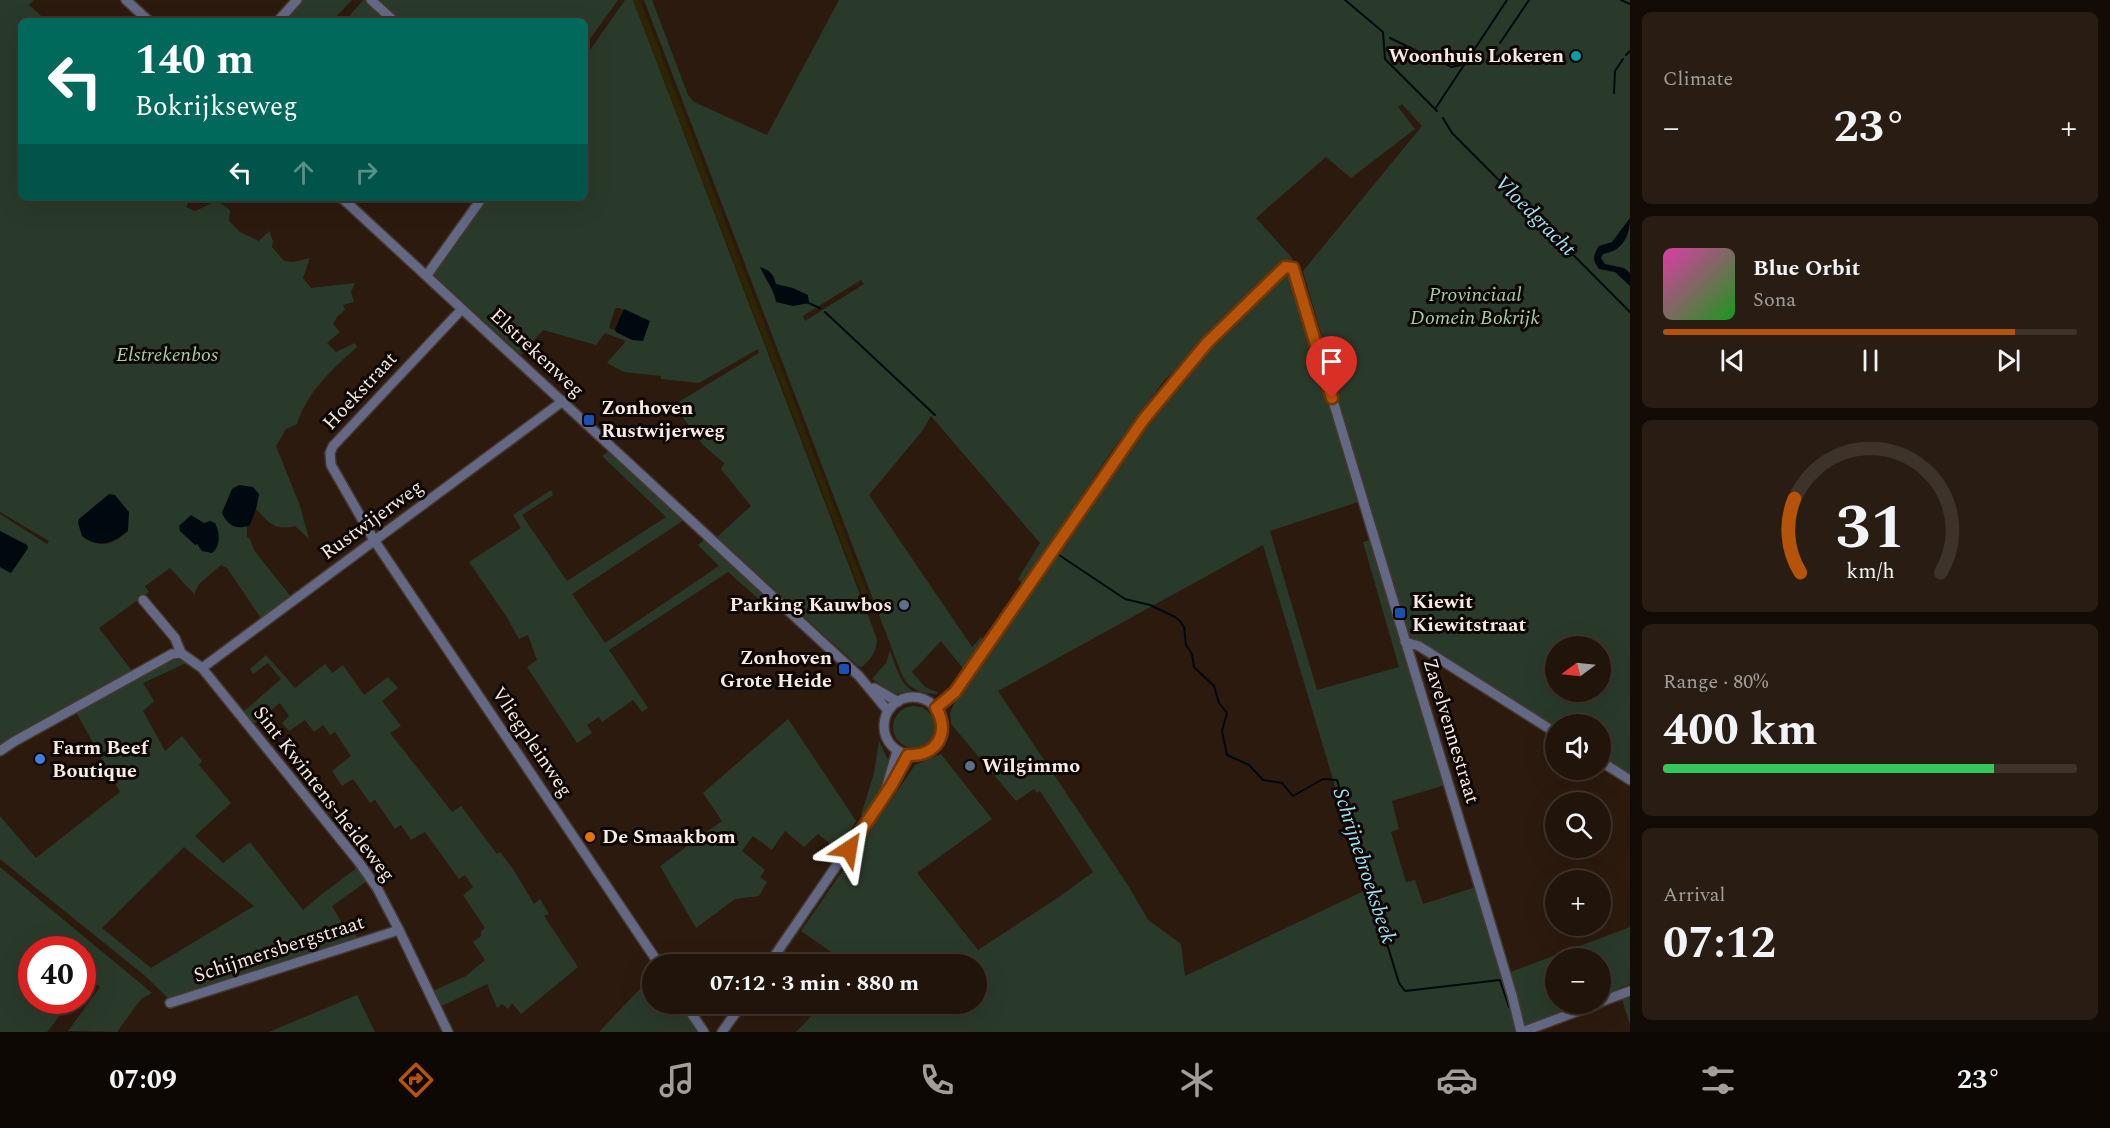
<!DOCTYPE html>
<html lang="en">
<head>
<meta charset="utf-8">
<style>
	body { margin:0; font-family:Spectral,serif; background:#291d13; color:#f1f3f6; height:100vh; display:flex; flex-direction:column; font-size:22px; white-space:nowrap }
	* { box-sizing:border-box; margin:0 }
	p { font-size:20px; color:#a29e9c }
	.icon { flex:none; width:33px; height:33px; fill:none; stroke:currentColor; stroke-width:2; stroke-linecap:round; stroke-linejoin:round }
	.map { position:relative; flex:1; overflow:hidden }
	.drawer { display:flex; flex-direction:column; gap:12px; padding:12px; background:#120b06; width:480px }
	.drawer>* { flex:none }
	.top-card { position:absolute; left:18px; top:18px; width:570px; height:183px; border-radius:9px; box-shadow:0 6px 24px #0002,0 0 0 2px #3e332b; background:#00695c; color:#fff; overflow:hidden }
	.needle { width:39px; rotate:255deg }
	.fabs { position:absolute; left:1545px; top:636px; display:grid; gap:12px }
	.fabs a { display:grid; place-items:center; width:66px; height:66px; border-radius:50%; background:#21140a; box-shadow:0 6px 24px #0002,0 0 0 2px #3e332b; font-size:30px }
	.speed { position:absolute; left:18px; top:936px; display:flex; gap:12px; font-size:30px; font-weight:700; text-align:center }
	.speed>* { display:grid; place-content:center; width:78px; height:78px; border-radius:50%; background:#21140a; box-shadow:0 6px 24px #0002,0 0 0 2px #3e332b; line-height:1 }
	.speed .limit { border:9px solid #d22; background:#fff; color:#111 }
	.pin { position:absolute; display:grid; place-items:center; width:51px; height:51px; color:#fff; margin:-62px -26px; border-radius:50% 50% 50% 0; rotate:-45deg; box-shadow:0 0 6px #0007 }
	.pin .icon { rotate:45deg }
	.me { position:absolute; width:66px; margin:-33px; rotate:33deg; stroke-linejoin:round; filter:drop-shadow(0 0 4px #0008) }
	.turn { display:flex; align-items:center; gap:21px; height:126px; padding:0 18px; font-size:27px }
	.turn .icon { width:78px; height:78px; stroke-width:2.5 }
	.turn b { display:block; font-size:42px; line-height:51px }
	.lanes { display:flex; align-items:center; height:57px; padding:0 18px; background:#0003; justify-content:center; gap:30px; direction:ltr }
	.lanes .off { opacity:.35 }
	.big { font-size:45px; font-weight:700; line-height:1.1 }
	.drawer .widget { flex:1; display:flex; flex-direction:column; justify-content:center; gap:9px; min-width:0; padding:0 21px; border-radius:9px; background:#291d13 }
	.drawer .dial { align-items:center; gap:0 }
	.dial svg { height:156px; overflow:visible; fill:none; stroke:#3e332b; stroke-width:7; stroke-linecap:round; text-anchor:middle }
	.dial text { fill:#f1f3f6; stroke:none }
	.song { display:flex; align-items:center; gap:18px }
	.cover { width:72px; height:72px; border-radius:9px; background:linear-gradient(135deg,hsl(320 70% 55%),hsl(120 70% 35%)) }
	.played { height:6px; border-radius:3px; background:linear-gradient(90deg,#b45309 85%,#3e332b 85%) }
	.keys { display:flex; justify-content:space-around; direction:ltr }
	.heat { display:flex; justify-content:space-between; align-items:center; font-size:33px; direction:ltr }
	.charge { height:9px; border-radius:4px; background:linear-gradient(90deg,#34c759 80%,#3e332b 0) }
	.trip { position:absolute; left:642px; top:954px; width:345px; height:60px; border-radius:30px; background:#21140a; box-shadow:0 6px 24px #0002,0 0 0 2px #3e332b; font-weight:700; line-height:60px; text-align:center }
	.dock { display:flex; height:96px; justify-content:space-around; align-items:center; background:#0d0804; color:#a29e9c }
	.dock .icon { width:42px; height:42px }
	.dock .selected { color:#b45309 }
	.dock b { font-size:27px; color:#f1f3f6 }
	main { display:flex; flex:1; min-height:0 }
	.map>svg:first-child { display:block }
</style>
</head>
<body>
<main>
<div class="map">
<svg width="1630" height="1032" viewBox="0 0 1630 1032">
	<rect width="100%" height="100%" fill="#2c1a0e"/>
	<path fill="#2a3a2a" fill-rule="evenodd" d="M0 0H34L29 5 47 21H21V198H147L152 203 164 198H188L190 199 186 207 195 211 217 201 230 210 229 221 240 232 259 241 269 231 273 241 272 247 284 261 293 262 310 258 303 278 311 288 355 283 351 292 354 302 343 305 345 310 337 317 333 324 340 332 327 343 336 352 355 343 357 347C333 368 307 392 297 424L286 429 276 446 300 506 309 539 295 526C275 531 269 523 256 509L259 494 234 487 222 512C229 524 233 530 247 526V537L250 539 254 550 291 597 261 618 227 568 221 565 199 584 194 594 170 568 145 586 149 592 99 628 133 672 0 746V567L11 573 28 548 27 545 0 531V514L47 544 49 541 0 512ZM115 495 117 499 120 538C116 540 111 543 106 544 91 545 77 533 79 519Z
		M301 0H352L332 21H281Z
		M363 0H365L388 21H345Z
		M375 0H618L585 46V21H398Z
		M625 0H633L877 639C877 651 871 659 862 667L858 666 717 537 751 506 721 469 724 463 703 445 674 405 759 353 758 349 699 383 661 379V376L624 372 607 363 626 341 605 333 596 345 543 330 521 355 433 274 487 198H585V47L590 50ZM615 308H619L647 321 637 340 609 328Z
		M644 0H652L688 95 694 102 767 135 839 0H1630V775L1601 756 1600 724H1556L1555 728 1407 636 1445 785 1392 801 1399 829 1391 832 1406 882 1415 880 1423 904 1476 887 1518 1032H796L823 1004H976V964H831L837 956 801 931 915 765 941 754 992 819 917 873 978 950 1062 895 1093 872 1040 791 1037 793 1034 789 1016 801 951 724 950 713 955 701 1123 460 1197 359 1283 275 1287 274 1294 280 1358 502 1270 531 1317 690 1399 667 1363 542 1379 537 1359 467 1357 469 1326 367 1330 365 1303 271 1422 126 1402 104 1398 107 1415 129 1351 178 1326 157 1256 218 1293 259 1278 268 1164 381 1109 455 1023 584 1018 579 1040 543 931 416 923 430 869 495 972 647 981 637 985 641 965 671 941 641 912 672 925 687 937 692V694C921 694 909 689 902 675ZM861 280 864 284 805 321 803 316ZM1263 545 1366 890 1185 976 1181 944 1148 920 1129 887 998 691ZM1556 646H1600V692H1556Z
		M609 451 684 520 572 594 605 643 719 566 698 545 704 540 773 604 769 608 728 572 609 650 648 708 642 712 633 700 602 722 599 717 587 725 592 733 577 743 527 667 537 660 528 635 519 639 506 616 469 562 521 528 513 515 551 490 553 495 522 515 567 581 666 517 602 456Z
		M890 651C896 666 899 681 912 691L895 694 872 679 886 663Z
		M266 655 295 688 325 664 332 673 343 665 364 695 388 677 398 688 382 701 401 726 390 733 452 812 461 806 497 854 500 852 513 869 534 904 540 899 549 914 544 916 578 967 521 1014 512 1003 508 1009 502 1004 497 1008 487 984 440 1007 433 991 466 976 485 960 473 942 481 936V931L485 928 463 895 473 887 465 875 459 879 425 832 411 840 401 825 395 829 375 800 370 803 353 779 342 786 332 771 351 756 335 732 330 735 323 725 314 732 305 720 289 731 282 723 289 716 280 703 252 725 242 713 281 679 268 663 253 674 250 669Z
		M179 657 193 665 184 664 143 683 154 701 143 711 165 751 182 736 202 761 199 765 231 803 195 836 223 863 250 842 303 910 322 894 358 867 367 881 332 906 349 936 355 934 358 939 169 999 144 975 0 859V816L36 858 120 792 76 712 128 682ZM184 847 254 906 151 968 102 928Z
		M893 727a21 21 0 1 1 42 0a21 21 0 1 1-42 0Z
		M788 719 856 821 838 850 818 834 804 847 785 831 772 850 753 836 742 851 765 870 760 877 767 882 759 896 735 899 696 928 660 866 722 821 703 793Z
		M879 741 887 758 892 761 880 795 866 818 861 815 874 773Z
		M0 867 152 993 141 999 117 1032 68 1031 100 987 88 978 83 986 82 950H32V1000L71 1001 47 1032H0Z
		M1630 927V984L1619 988 1622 999 1630 996V1025L1622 999 1525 1032 1508 973ZM1556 958H1600V1004H1556Z
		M652 976V1004H681L700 1032H599Z
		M357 995 375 1032H269Z"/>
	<path fill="#2e2504" d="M633 0H640L869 598 864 600Z"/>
	<path fill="#000910" d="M1630 218C1630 237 1622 251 1603 254L1601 258 1605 264 1624 268 1630 273V286L1615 272 1599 269C1592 259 1593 255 1599 246L1612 242Z
		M760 267C770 271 773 273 776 284L793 288 808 295 809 303 793 306 776 302C774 289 765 279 760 267Z
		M624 309 650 321 643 341 632 340 616 332 615 329Z
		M239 485 253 487 259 494 256 509 250 525C237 531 227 525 222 513L232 489Z
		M109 494 115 495 129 512 128 531C114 543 97 549 82 536L78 523 79 519Z
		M191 515 204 523 210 521 215 523C220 533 221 546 212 553L202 551 197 544 195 545 180 531 179 526Z
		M0 531 27 545 28 548 11 573 0 567Z"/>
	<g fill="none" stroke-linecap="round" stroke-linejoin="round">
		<path stroke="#000910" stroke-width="2" d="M1345 0 1383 32 1385 59 1437 111
			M1621 0 1630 4
			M1390 38 1425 55
			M1500 43 1529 0
			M1626 55 1630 51
			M1433 57 1451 67 1461 65
			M1614 93 1615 71 1623 59
			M1435 109 1507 0
			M1443 118 1452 133 1630 312
			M806 302 820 308
			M825 312 935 415
			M1059 555 1125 599 1150 605 1175 617 1180 621 1184 627 1186 645 1192 654 1194 667 1214 686 1219 703 1227 713 1222 731 1227 755 1249 765 1263 780 1282 783 1293 796 1323 779 1337 780 1399 983 1405 991 1500 980 1509 1007"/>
		<g stroke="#48372c" stroke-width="12">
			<path id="minor" d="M126 0 149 21
				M371 0 394 21
				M278 21 297 0
				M342 198 859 676 888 711
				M427 275 482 198
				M462 309 333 446 330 453 331 465 374 540 659 964
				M143 600 175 638 181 653 202 668 358 861 377 888 399 930 448 1032
				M1405 642 1419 646 1556 733
				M202 668 563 401
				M874 688 898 702
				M884 726a29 29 0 1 1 58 0a29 29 0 1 1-58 0Z
				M936 708 955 692 1144 419 1207 343 1285 267 1293 268 1512 995 1521 1032
				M0 751 15 741 154 664 172 654 181 653
				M1600 761 1630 780
				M886 789 897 751
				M769 964 891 786 908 755
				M1600 1002 1630 991
				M170 1003 399 930
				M685 1004 704 1032
				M722 1032 742 1004
				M1522 1032 1597 1004"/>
		</g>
		<use href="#minor" stroke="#636885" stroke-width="9"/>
	</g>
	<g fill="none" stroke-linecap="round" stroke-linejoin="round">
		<g stroke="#753606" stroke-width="15">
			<path id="route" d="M849 849 891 786 908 755C936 757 951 733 936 708L955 692 1144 419 1207 343 1285 267 1293 268 1332 398"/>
		</g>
		<use href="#route" stroke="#b45309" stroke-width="10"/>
	</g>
	<circle fill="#0f9aa8" stroke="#0e0704" stroke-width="2" cx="1576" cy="56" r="6"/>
	<g fill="#1a4fb4" stroke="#0e0704" stroke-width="2">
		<rect x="583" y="414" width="12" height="12" rx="3"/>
		<rect x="1394" y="607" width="12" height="12" rx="3"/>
		<rect x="838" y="663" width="12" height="12" rx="3"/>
	</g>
	<g fill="#5c6f8a" stroke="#0e0704" stroke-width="2">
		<circle cx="904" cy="605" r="6"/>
		<circle cx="970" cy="766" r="6"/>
	</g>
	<circle fill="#3f7fe0" stroke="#0e0704" stroke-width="2" cx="40" cy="759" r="6"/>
	<circle fill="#e8710a" stroke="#0e0704" stroke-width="2" cx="590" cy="837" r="6"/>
	<g text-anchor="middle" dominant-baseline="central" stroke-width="6" stroke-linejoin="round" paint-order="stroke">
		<g font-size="20" font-weight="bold" fill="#f7eae2" stroke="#0e0704" text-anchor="start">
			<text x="1564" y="56" text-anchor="end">Woonhuis Lokeren</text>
			<text x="601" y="408">Zonhoven<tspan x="601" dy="23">Rustwijerweg</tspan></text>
			<text x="1412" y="602">Kiewit<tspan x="1412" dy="23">Kiewitstraat</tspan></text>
			<text x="892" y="605" text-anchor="end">Parking Kauwbos</text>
			<text x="832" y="658" text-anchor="end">Zonhoven<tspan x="832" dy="23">Grote Heide</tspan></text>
			<text x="52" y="748">Farm Beef<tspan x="52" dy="23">Boutique</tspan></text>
			<text x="982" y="766">Wilgimmo</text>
			<text x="602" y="837">De Smaakbom</text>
		</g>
		<g font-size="20" font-style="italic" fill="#a5cea5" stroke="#0e0704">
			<text x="1475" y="295">Provinciaal<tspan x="1475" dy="23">Domein Bokrijk</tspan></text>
			<text x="167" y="355">Elstrekenbos</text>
		</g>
		<g font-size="20" fill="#f7eae2" stroke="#0e0704">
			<text transform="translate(537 353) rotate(43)">Elstrekenweg</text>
			<text transform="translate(360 391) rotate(-47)">Hoekstraat</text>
			<text transform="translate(372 520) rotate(-36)">Rustwijerweg</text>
			<text transform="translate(1451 731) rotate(73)">Zavelvennestraat</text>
			<text transform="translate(532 742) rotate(56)">Vliegpleinweg</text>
			<text transform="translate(324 794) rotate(52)">Sint Kwintens-heideweg</text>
			<text transform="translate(279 949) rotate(-18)">Schijmersbergstraat</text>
		</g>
		<g font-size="21" font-style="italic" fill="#a0e0f7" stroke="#0e0704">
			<text transform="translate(1535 216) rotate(45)">Vloedgracht</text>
			<text transform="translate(1364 866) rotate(72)">Schrijnebroeksbeek</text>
		</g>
	</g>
</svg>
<div class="fabs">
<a><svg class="needle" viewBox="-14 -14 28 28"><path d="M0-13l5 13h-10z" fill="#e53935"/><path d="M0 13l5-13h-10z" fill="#a29e9c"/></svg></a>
<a><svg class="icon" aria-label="sound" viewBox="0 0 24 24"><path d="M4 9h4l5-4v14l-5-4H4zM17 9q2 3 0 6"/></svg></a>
<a><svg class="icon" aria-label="search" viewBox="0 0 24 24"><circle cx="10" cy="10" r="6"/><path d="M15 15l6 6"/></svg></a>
<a>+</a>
<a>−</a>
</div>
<div class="speed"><div class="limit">40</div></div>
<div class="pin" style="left:1332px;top:398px;background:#d93025"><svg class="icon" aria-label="arrive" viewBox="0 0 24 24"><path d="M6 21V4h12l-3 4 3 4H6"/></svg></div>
<svg class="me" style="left:849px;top:849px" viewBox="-20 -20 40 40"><path d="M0-17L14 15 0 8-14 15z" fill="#b45309" stroke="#fff" stroke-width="4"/></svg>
<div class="trip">07:12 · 3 min · 880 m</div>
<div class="top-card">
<div class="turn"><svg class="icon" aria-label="left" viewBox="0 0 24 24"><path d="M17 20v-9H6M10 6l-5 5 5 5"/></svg><div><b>140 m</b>Bokrijkseweg</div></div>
<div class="lanes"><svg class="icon" aria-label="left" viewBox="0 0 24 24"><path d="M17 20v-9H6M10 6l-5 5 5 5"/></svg><svg class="icon off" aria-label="ahead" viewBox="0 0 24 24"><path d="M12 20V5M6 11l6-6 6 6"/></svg><svg class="icon off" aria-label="right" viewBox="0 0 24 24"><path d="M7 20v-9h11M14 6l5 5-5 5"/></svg></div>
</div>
</div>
<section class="drawer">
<div class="widget"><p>Climate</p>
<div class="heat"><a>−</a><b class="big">23°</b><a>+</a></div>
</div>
<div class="widget">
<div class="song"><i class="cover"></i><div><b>Blue Orbit</b><p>Sona</p></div></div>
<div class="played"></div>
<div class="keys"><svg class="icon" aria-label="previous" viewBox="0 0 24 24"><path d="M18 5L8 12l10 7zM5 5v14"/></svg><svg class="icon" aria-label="pause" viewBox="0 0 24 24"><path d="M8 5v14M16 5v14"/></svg><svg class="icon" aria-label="next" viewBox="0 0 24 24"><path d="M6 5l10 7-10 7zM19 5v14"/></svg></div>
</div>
<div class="widget dial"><svg viewBox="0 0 100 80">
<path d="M14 69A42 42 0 1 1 86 69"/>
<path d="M14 69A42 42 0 0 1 11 31" stroke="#b45309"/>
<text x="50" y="56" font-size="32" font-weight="700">31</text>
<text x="50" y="72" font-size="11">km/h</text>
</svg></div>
<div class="widget"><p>Range · 80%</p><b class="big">400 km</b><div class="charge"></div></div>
<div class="widget"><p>Arrival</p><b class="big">07:12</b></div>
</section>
</main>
<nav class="dock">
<b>07:09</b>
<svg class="icon selected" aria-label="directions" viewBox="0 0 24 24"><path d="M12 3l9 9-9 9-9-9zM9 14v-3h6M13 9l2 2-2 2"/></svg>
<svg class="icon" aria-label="music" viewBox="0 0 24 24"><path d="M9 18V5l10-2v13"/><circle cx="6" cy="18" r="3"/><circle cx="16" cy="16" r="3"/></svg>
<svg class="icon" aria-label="phone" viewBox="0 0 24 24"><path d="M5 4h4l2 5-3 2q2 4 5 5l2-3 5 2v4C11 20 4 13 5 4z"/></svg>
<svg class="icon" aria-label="climate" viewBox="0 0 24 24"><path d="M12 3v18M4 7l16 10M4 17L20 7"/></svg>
<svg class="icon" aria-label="car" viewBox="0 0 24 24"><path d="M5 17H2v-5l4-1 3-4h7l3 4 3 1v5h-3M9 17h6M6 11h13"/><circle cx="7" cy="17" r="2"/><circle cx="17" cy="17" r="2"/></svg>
<svg class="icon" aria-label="filters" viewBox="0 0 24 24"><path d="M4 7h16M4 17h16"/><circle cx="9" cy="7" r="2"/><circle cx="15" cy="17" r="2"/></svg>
<b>23°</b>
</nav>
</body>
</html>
